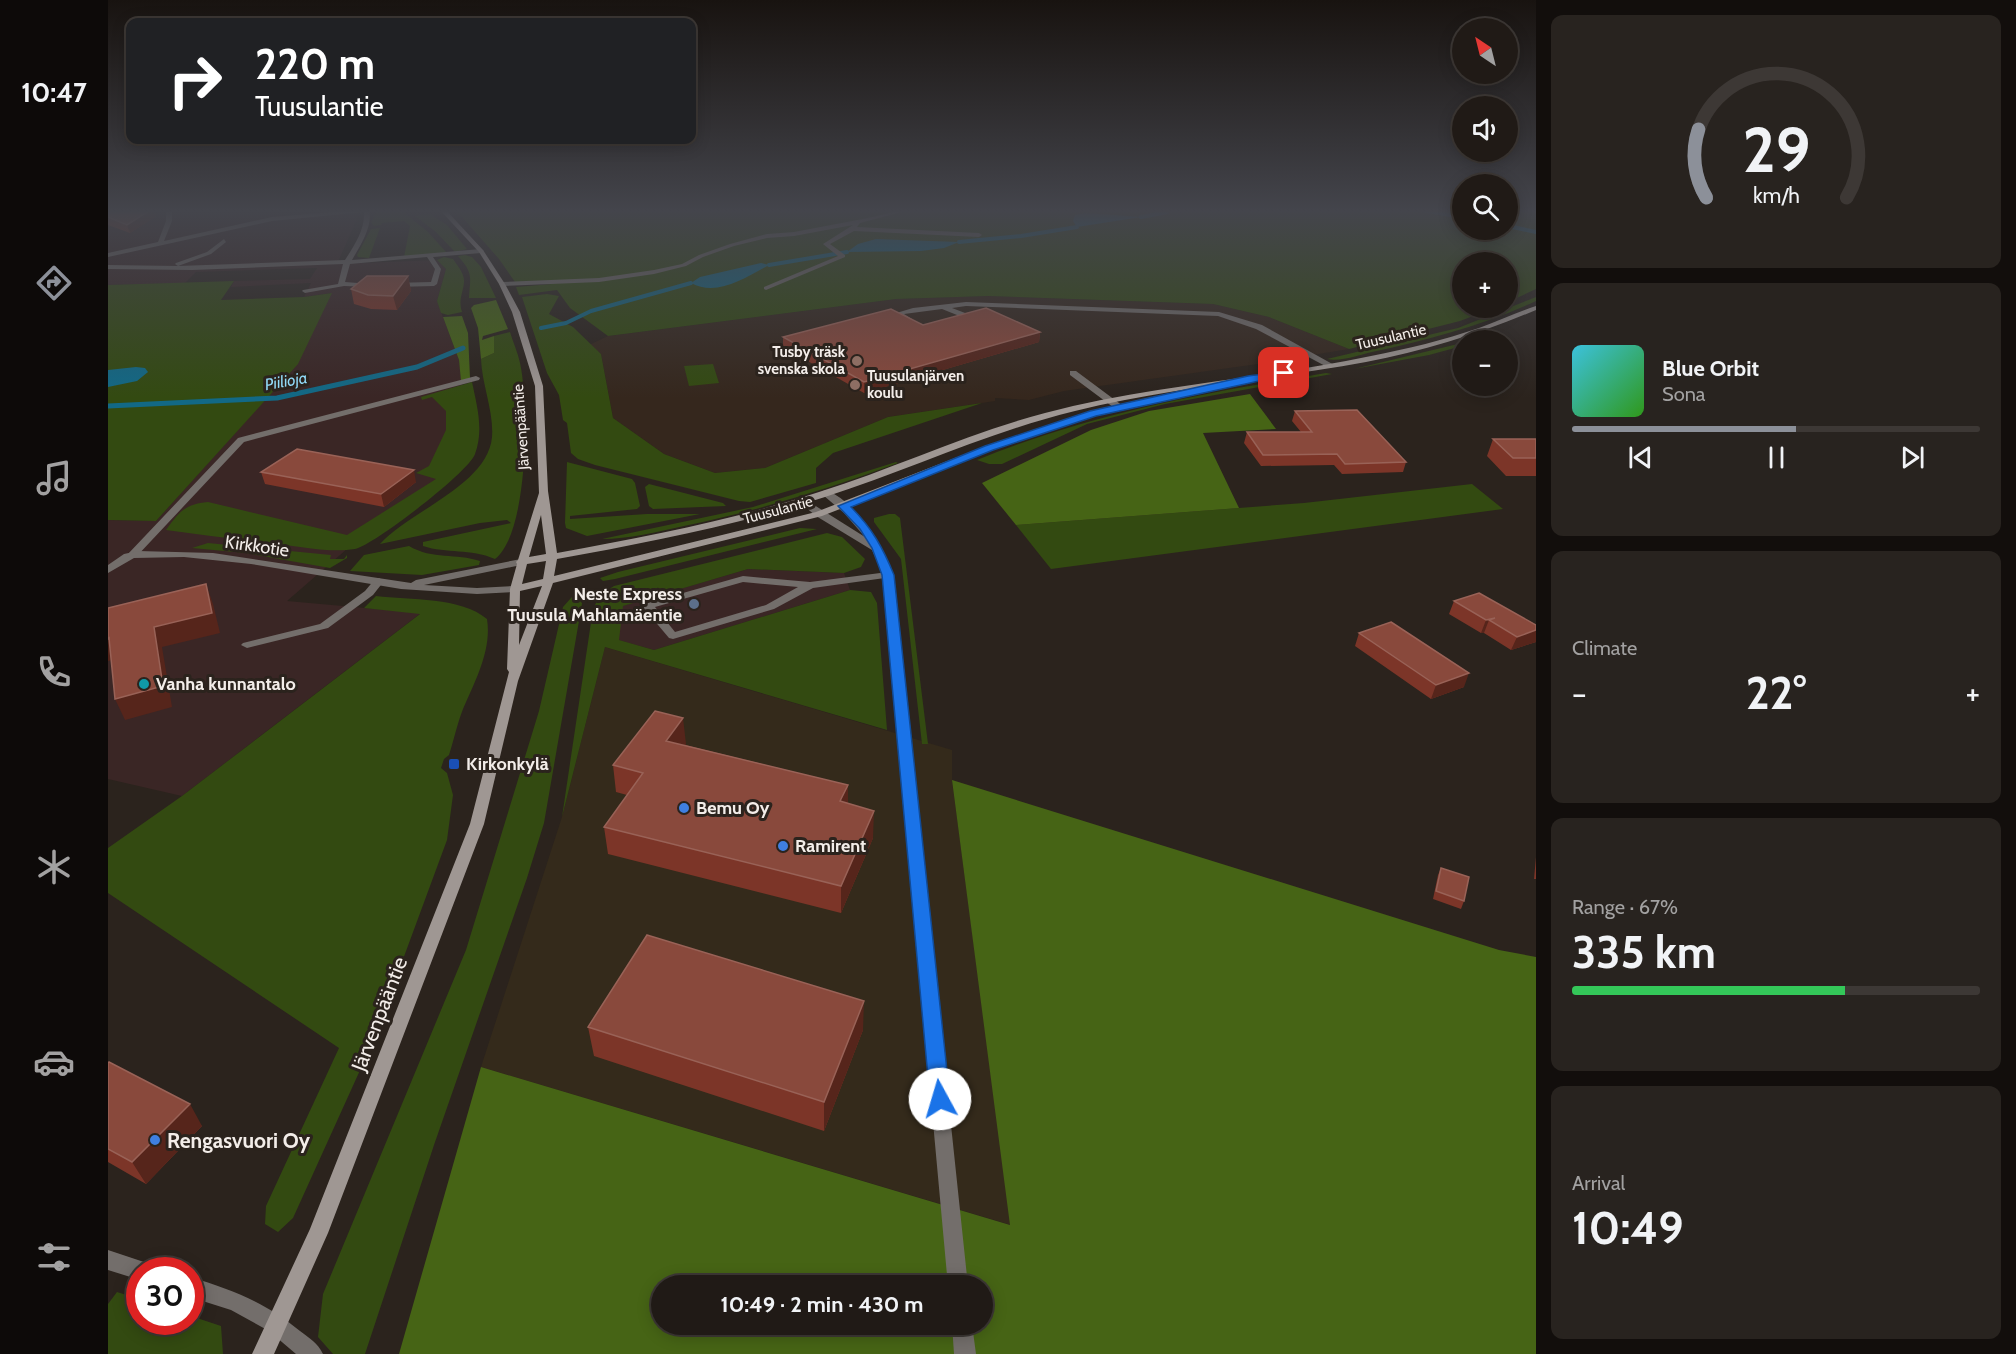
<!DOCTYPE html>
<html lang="en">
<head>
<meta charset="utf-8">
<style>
	body { margin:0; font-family:Cabin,sans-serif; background:#28231f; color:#f1f3f6; height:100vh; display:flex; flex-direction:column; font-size:22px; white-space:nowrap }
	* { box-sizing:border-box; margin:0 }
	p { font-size:20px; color:#a2a1a1 }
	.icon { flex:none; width:33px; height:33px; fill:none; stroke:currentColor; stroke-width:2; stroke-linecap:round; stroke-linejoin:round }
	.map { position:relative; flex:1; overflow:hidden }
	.drawer { display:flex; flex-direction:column; gap:15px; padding:15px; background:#120e0c; width:480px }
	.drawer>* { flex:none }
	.hud { position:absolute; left:18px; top:18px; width:570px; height:126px; border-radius:12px; box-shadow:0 3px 15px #0003,0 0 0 2px #3d3835; background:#202124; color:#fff; overflow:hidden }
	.needle { width:39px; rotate:325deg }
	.buttons { position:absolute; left:1344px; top:18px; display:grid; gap:12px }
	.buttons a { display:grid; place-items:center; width:66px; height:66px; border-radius:50%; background:#201a16; box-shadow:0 3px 15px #0003,0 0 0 2px #3d3835; font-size:30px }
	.speed { position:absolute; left:18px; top:1257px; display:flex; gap:12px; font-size:30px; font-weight:700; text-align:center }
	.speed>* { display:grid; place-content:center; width:78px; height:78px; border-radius:50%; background:#201a16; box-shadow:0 3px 15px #0003,0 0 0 2px #3d3835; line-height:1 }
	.speed .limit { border:9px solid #d22; background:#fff; color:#111 }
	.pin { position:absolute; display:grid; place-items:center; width:51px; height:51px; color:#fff; margin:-26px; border-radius:12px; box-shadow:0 3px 9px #0006 }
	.me { position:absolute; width:66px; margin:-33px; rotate:354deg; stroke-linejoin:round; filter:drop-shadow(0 0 4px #0008) }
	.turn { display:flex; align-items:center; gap:21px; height:126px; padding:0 30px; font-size:27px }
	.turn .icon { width:78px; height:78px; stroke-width:2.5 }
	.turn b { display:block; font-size:42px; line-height:51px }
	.big { font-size:45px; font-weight:700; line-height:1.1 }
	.drawer .widget { flex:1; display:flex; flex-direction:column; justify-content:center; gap:9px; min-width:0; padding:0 21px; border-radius:12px; background:#28231f }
	.drawer .dial { align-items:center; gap:0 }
	.dial svg { height:156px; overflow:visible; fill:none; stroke:#3d3835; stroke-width:7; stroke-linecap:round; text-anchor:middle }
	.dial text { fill:#f1f3f6; stroke:none }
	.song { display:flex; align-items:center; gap:18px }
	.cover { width:72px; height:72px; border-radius:9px; background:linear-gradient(135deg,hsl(190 70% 55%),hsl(110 70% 35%)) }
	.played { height:6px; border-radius:3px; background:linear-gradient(90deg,#8c9099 55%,#3d3835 55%) }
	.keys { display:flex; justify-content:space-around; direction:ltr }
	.heat { display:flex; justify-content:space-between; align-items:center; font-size:33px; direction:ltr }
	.charge { height:9px; border-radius:4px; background:linear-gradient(90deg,#34c759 67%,#3d3835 0) }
	.trip { position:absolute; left:543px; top:1275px; width:342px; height:60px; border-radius:30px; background:#201a16; box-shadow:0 3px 15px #0003,0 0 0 2px #3d3835; font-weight:700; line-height:60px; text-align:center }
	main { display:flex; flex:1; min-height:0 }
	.menu { display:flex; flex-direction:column; width:108px; justify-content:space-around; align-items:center; background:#0d0a09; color:#a2a1a1 }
	.menu .icon { width:42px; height:42px }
	.menu .current { color:#8c9099 }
	.menu b { font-size:27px; color:#f1f3f6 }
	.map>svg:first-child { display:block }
</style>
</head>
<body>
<main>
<nav class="menu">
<b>10:47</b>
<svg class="icon current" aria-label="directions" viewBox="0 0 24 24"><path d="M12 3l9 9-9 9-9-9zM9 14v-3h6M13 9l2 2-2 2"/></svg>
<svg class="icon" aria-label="music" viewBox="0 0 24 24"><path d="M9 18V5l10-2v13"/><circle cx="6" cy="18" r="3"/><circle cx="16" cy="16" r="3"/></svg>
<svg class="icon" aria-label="phone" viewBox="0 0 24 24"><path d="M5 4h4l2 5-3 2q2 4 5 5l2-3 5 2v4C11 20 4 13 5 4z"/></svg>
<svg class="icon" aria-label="climate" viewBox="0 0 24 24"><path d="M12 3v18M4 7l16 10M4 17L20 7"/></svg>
<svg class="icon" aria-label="car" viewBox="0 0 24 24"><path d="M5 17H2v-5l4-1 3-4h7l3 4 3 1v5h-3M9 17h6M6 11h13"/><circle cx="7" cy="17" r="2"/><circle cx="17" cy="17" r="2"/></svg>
<svg class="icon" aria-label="filters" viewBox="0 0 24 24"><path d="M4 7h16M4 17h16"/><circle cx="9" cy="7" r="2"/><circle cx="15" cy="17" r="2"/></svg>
</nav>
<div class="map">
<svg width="1428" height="1354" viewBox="0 0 1428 1354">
	<rect width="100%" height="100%" fill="#2b231d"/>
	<path fill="#3a2625" d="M0 209H247L249 219 229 264 329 260 338 269 329 301 351 360 361 445 336 484 247 542 179 601 313 613 74 796 0 779V520L48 521 152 405 223 293 196 297 203 283 123 287 126 281 202 279 209 268 88 272 77 283 0 285Z
		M640 569 736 573 742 590 546 650 510 640 514 606Z"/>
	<path fill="#342a1b" d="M497 647 844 750V780L903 1225 373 1067 454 817Z"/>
	<path fill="#35271d" d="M880 296 1105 304 1161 317 1241 349 1150 364 956 391 921 400 887 398V401L780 417 657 468 607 473 556 454 505 418 493 354 481 345 500 336 788 299Z"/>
	<path fill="#334a11" d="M265 209H292L320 232 339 253 296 257 302 226 296 221 274 223 273 225 266 226 263 222 268 213Z
		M347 209H1069L1071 214 1079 209H1354V230H1400V209H1428V289L1400 302V262H1354V308H1386L1352 321 1241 349 1161 317 1105 304 880 296 788 299 500 336 462 308 449 290 411 295 408 287 444 284 407 282 391 259Z
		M322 214 339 225 359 249 347 252 328 232 307 216Z
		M272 228 261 258 250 257 249 255 263 229Z
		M357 255 364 257 373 267 388 298H361C362 277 366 274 350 256Z
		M336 257 345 259C349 265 357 274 356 282 355 294 350 299 354 312L340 315 333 313 329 301 338 269 329 260Z
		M126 281 113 300 196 297 224 293 190 364 48 521 0 520V285Z
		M439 294 451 296 441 314 465 327 493 354 505 418 556 454 607 473 657 468 780 417 874 403 725 453 708 468V483L642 502 631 501 487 465 470 459 463 453 459 423 455 420 451 395 439 373 414 297Z
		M1428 297V301C1376 325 1320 340 1264 352 1251 355 1233 362 1219 359L1350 328Z
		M402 332C405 342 410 353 412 363 421 403 421 533 387 559 362 548 339 554 315 546V542L403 523 399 520 372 523 272 544C300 512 380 485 384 437 386 412 374 385 373 359L386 353V336Z
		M1354 343V346L1321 355 1246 369Z
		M605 364 611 383 581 386 576 366Z
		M1218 373 1224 374 1057 404 979 424 894 464H881L869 460C984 413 1096 393 1218 373Z
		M364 382C369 406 376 430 367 454 361 472 266 545 247 549 223 553 195 547 170 544 133 540 95 535 58 530 71 512 77 504 100 502L239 535 328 479 308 473 321 466 338 430V411L324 397 314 400 313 397Z
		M459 462 524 479 527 483 532 506 529 509 462 516V519L539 514H592L479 536 458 528 457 523Z
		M788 462 790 463C720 489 649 511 576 526 549 532 521 539 494 539L645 507Z
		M541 484 615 503 618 506 545 509 541 506 537 487Z
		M1364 484 1395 509 943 569 908 525 1196 503Z
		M781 514H787L792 518 820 744H814L793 559 766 522V518Z
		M692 528 709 529 507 579 495 581 492 578 510 572Z
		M719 533 734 537 757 559 753 567 736 573 640 569 515 606 511 640 546 650 742 590 763 592 769 603 779 730 497 647 454 817 485 609 492 595 506 586Z
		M100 543 223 555 222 559H236L239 555V558L222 568 138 553 84 548Z
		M301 546C325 560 348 553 372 561L371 565 314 575 242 571 256 555Z
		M471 589H474L476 592 436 823 419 878 326 1145 257 1354H225L210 1337 215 1294 358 950 431 711 455 607Z
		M268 596C302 600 353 597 379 619 384 650 367 681 355 709 349 724 346 740 341 755L336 759 333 768 339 773 345 795 339 840 263 1046 185 1218 170 1232 157 1224 158 1206 231 1048 0 893V848L74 796 312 614 256 608Z
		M9 1292 31 1299 32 1322H82L83 1316 113 1326 115 1354H0V1304Z"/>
	<path fill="#466415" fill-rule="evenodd" d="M388 300 400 329 375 336 374 340 386 336V353L373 359 370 328 363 308 366 305Z
		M354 316 360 333 362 378 353 381 351 360 335 317Z
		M1142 394 1168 429 1095 433 1131 508 908 525 874 483 983 430 1041 411Z
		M844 780 1391 950 1428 957V1354H291L373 1067 902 1225ZM554 1286H874V1324H554Z"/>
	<path fill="#126986" d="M977 213 1033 217 969 227 965 221 967 215Z
		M768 239 851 242 836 248 813 251 739 252 750 244Z
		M653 263 661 265C637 278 609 297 583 283L592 277Z
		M28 367 37 368 40 372 29 381 0 387V370Z"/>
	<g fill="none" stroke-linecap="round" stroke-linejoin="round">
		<path stroke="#126986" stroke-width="4" d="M1309 209 1354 217
			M1068 210 1073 209
			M1033 217 1059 212
			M1400 226 1428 232
			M851 242 913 236 969 227
			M661 265 739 252
			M433 328 458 323 483 311 583 283"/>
		<path stroke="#126986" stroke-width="5" d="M0 406 169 398 309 367 355 348"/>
		<path fill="#736e6b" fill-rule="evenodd" d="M58 209H64V221L56 241 164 217 261 209C265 227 253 244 244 260L373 249 376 251 373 253 325 257 333 269 329 284 326 286 285 287 282 285 285 283 323 282 327 269 319 257 242 264 237 282 262 284 265 286 264 287 236 286 197 293 194 291 195 290 230 284 235 264 84 270 0 269V265L70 266 67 264 68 263 99 252 116 239 118 242 103 254 70 266 237 260C246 246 257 230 256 212L164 221 0 257V253L50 242 58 221Z
			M797 209H805L752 223 749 227 871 233 874 235 871 237 746 231 722 244 737 255V257L658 290 656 289V287L730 256 715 244 745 225 686 236 659 238 626 246 595 257 578 266 546 274 491 282 394 286 391 284 394 282 491 278 546 270 574 264 591 255 622 244 659 234 686 232 765 217Z
			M858 302 1111 312 1154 325 1228 366 1221 368 1148 329 1110 316 858 306 844 308 865 316V320L853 321 854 317 834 309 796 314 804 319 800 321 785 314 805 308Z
			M962 371H968L1015 406V410H1009L962 375Z
			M368 376 372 378 371 380 136 442 28 557 24 558 19 555 130 438Z
			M780 572 785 575 784 577 705 588 666 609 565 639 561 638 534 606 536 604 635 576 702 582ZM635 582 690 587 658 605 567 632 547 607Z
			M271 578 276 581 265 595 220 628 139 648 133 645 135 643 212 624 257 591 267 579Z"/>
		<path fill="#736e6b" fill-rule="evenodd" d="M718 490C749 502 773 546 785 575L860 1286H840L775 575 764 550 708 516 690 501 695 498 757 537 736 513 715 495V491Z
			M30 551 105 553 303 583 308 580 413 559 418 562 413 565 316 585 369 588 407 586 412 589 407 592 369 594 293 589 143 564 76 557 26 558 0 573V565L16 554Z
			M0 1250 39 1263 42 1270H32V1280L0 1270Z
			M82 1277C125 1290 157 1302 192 1331 201 1338 210 1343 215 1354H188L161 1331 123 1310 82 1297Z
			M844 1324H864L868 1354H846Z"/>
		<path fill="#9f9793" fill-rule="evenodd" d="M331 209H337L375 250 397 284 412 312 435 386 440 491 449 553C537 537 626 520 711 492 787 468 860 433 937 413 1044 385 1155 379 1263 356 1299 349 1336 340 1371 328 1390 321 1409 312 1428 306V310C1373 333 1317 351 1258 362 1161 380 1062 387 967 411 881 432 801 470 717 497 629 525 539 543 449 559L446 576 708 512 878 446 983 411 1042 399 1046 401 988 415 884 450 714 516 445 583 410 681 376 824 220 1233 166 1354H144L202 1229 362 824 401 672 399 669 402 589 409 564 408 562 410 560 431 493 427 386 404 312 391 284 371 252ZM433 515 438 554 421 557ZM438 561 435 579 414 584 419 564ZM434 586 411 645 412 591Z"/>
	</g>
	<path fill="#7c3528" d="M0 209H46L48 216 22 233 0 225Z
		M300 276 303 291 289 310 263 309 246 304 243 289Z
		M815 325 932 332 931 342 756 393 675 347V337Z
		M1187 411 1298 462 1295 472 1234 474 1226 465 1153 466 1136 443 1139 432H1193L1184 421Z
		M1385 439H1428V476H1398L1379 456Z
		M153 472 308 482 276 507 157 484Z
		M1346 601 1428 642 1403 650 1376 633H1373L1341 614Z
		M1251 633 1356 687 1323 699 1247 646Z
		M578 744 577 745 740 785V803L765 838 733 913 500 854 496 827 519 795 508 792 505 765Z
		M1428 857V879H1426Z
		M1333 868 1356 901 1353 909 1325 899 1330 875Z
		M480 1027 755 1030 716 1131 486 1056Z
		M0 1063 94 1126 38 1184 0 1162Z"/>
	<path fill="#56251b" d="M44 209H46L48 216 22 233 19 225Z
		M300 276 303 291 289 310 285 296Z
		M932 332 931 342 756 393V382Z
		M306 470 308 482 276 507 273 494Z
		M98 584 105 604 112 633 54 647 64 707 17 720 7 699 46 627Z
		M1387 618 1381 620 1376 633H1373L1378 620Z
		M1428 630V642L1403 650 1409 637Z
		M1 638 10 659 0 661V639Z
		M1361 673 1356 687 1323 699 1328 685Z
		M575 718 578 744 561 767 558 741Z
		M740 785V812L732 801Z
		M766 811 765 838 733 913V886Z
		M756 1001 755 1030 716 1131V1102Z
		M82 1104 94 1126 38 1184 24 1162Z"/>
	<path fill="#89493c" stroke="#996257" stroke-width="1.5" d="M0 209H44L19 225 0 217Z
		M259 276H300L285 296 260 295 243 289Z
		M878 308 932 332 756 382 675 337 783 309 815 325Z
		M1249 410 1298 462 1237 464 1229 454 1155 455 1139 432H1204L1187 411Z
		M1385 439H1428V458H1405Z
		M189 449 306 470 273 494 153 472Z
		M98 584 104 613 46 627 55 686 7 699 1 638 0 639V608Z
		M1371 593 1428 625V630L1409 637 1381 620 1387 618 1378 620 1346 601Z
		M1283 622 1361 673 1328 685 1251 633Z
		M547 711 575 718 558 741 740 785 732 801 766 811 733 886 496 827 535 773 505 765Z
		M1333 868 1361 877 1356 901 1328 891Z
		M539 935 756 1001 716 1102 480 1027Z
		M1 1062 82 1104 24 1162 0 1149V1063Z"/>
	<linearGradient id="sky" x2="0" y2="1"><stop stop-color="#181310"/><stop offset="0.53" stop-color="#44454c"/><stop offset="1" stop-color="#44454c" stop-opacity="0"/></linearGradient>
	<rect width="1428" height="398" fill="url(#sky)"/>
	<path fill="#1a73e8" stroke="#114b97" stroke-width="1.5" d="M1176 371 1180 373 1179 375 988 416 885 450 743 507C764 528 775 548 786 575L842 1099 839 1106 832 1108 825 1106 822 1099 774 575 764 548 752 529 730 506 877 446 982 411 1140 376Z"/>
	<g fill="#8d6e63" stroke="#2b231d" stroke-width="2">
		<circle cx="749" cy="361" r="6"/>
		<circle cx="747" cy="385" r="6"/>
	</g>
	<circle fill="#5c6f8a" stroke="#2b231d" stroke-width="2" cx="586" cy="604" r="6"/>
	<circle fill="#0f9aa8" stroke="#2b231d" stroke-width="2" cx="36" cy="684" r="6"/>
	<rect fill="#1a4fb4" stroke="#2b231d" stroke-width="2" x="340" y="758" width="12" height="12" rx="3"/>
	<g fill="#3f7fe0" stroke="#2b231d" stroke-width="2">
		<circle cx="576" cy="808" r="6"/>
		<circle cx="675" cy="846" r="6"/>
		<circle cx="47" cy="1140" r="6"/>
	</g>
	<g text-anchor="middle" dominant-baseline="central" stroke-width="6" stroke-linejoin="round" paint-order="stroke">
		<g font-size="15" fill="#f3ede9" stroke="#2b231d">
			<text transform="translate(1283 337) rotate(-13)">Tuusulantie</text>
			<text transform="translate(413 427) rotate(-94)">Järvenpääntie</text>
			<text transform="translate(670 510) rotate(-15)">Tuusulantie</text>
		</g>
		<g font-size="15" font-weight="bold" fill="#f3ede9" stroke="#2b231d" text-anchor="end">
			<text x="737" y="352">Tusby träsk<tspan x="737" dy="17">svenska skola</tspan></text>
			<text x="759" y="376" text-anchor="start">Tuusulanjärven<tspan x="759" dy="17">koulu</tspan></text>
		</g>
		<g font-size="16" font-style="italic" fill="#92dbf9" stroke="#2b231d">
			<text transform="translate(178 381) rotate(-10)">Piilioja</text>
		</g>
		<g font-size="18" fill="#f3ede9" stroke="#2b231d">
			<text transform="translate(149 546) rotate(8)">Kirkkotie</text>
		</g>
		<g font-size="18" font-weight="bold" fill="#f3ede9" stroke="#2b231d" text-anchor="start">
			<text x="574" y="594" text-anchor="end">Neste Express<tspan x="574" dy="21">Tuusula Mahlamäentie</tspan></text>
			<text x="48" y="684">Vanha kunnantalo</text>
			<text x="358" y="764">Kirkonkylä</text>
			<text x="588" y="808">Bemu Oy</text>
			<text x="687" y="846">Ramirent</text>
		</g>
		<g font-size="21" fill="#f3ede9" stroke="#2b231d">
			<text transform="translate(271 1014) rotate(-69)">Järvenpääntie</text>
		</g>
		<g font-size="21" font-weight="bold" fill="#f3ede9" stroke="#2b231d" text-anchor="start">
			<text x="59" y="1140">Rengasvuori Oy</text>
		</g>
	</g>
</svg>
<div class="buttons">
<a><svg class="needle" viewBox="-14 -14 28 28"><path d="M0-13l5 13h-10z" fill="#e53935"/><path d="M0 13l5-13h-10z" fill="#a2a1a1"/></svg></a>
<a><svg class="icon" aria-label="sound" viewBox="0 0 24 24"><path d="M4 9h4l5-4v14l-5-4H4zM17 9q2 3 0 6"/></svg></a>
<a><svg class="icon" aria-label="search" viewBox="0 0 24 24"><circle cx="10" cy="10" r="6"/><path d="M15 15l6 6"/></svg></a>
<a>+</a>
<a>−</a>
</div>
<div class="speed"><div class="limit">30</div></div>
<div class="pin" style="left:1176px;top:373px;background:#d93025"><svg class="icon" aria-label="arrive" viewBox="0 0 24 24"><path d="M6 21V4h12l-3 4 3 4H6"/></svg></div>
<svg class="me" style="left:832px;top:1099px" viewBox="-20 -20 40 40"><circle r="19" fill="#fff"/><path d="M0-13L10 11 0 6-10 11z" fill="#1a73e8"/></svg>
<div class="trip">10:49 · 2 min · 430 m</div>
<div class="hud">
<div class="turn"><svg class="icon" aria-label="right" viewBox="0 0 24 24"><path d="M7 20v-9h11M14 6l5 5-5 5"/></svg><div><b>220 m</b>Tuusulantie</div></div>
</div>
</div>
<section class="drawer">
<div class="widget dial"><svg viewBox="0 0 100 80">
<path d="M14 69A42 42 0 1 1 86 69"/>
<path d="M14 69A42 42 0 0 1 10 34" stroke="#8c9099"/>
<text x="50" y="56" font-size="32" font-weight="700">29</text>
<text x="50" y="72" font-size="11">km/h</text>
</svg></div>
<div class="widget">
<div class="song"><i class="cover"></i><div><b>Blue Orbit</b><p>Sona</p></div></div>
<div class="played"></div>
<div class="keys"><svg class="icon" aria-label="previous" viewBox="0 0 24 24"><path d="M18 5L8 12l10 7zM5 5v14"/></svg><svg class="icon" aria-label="pause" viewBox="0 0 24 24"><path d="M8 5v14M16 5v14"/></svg><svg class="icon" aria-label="next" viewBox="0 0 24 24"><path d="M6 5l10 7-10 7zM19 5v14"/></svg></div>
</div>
<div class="widget"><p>Climate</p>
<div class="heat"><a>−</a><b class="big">22°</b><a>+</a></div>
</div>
<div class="widget"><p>Range · 67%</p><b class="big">335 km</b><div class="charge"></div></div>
<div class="widget"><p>Arrival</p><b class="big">10:49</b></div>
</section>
</main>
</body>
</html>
